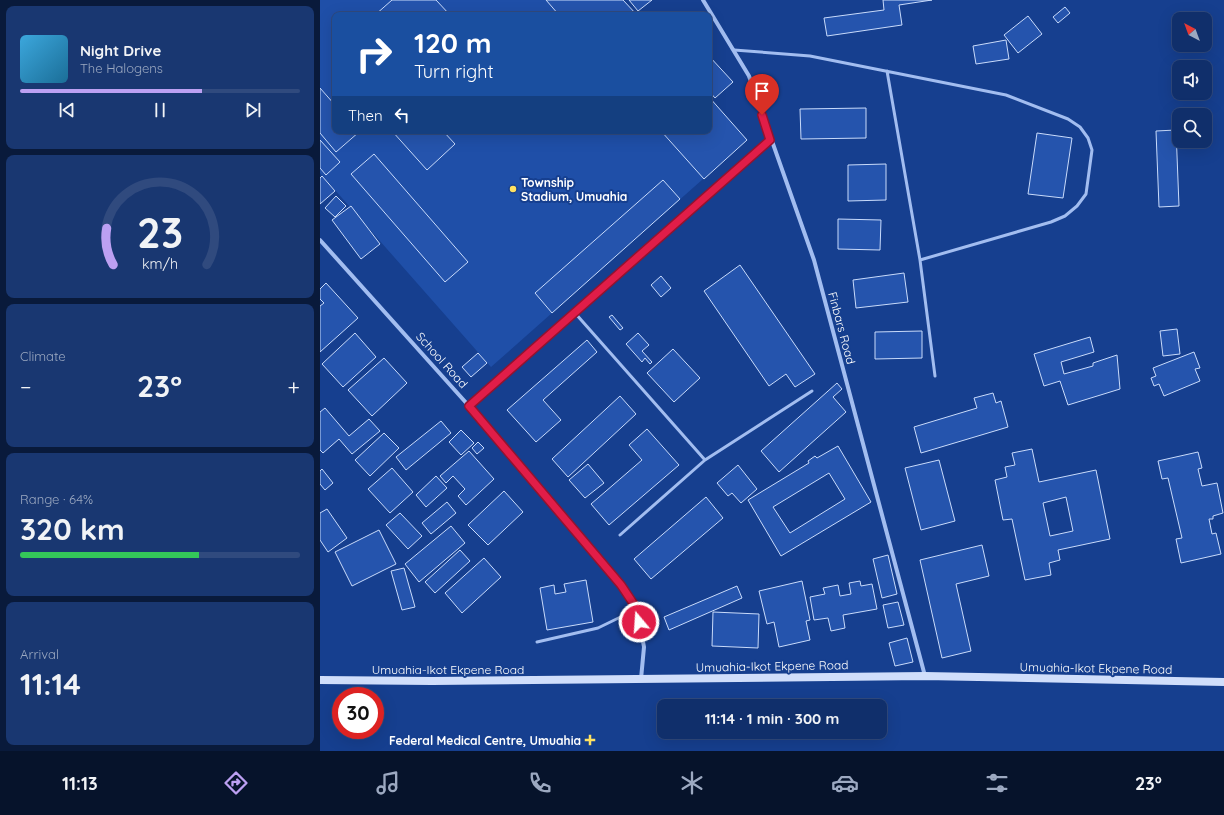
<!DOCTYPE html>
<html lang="en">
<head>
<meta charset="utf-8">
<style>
	body { margin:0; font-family:Quicksand,sans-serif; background:#193771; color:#f1f3f6; height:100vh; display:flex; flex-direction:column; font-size:15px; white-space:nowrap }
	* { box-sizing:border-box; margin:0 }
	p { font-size:13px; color:#9ca9c1 }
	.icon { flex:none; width:22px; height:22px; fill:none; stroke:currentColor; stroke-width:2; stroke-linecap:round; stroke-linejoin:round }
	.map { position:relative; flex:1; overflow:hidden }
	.side { display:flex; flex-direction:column; gap:6px; padding:6px; background:#091a3b; width:320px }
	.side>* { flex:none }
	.banner { position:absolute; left:12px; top:12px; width:380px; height:122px; border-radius:8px; box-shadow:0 4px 16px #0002,0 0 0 1px #304a7e; background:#1a4fa0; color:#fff; overflow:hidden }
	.needle { width:26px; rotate:319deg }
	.tools { position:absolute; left:852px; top:12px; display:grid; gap:8px }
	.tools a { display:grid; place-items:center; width:40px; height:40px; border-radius:8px; background:#102f6b; box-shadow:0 4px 16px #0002,0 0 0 1px #304a7e; font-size:20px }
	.speed { position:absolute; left:12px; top:687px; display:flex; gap:8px; font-size:20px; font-weight:700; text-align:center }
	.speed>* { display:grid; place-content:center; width:52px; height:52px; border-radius:50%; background:#102f6b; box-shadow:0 4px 16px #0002,0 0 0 1px #304a7e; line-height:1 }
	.speed .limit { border:6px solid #d22; background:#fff; color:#111 }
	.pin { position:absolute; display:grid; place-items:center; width:34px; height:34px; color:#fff; margin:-41px -17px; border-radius:50% 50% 50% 0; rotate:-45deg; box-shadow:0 0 4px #0007 }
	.pin .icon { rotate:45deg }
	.me { position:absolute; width:44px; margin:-22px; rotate:342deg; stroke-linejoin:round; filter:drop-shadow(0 0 3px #0008) }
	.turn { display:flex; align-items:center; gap:14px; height:84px; padding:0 16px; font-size:18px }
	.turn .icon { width:52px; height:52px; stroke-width:2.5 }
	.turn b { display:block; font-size:28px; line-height:34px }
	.then { display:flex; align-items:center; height:38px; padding:0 16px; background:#0003; gap:8px; font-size:15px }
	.big { font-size:30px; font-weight:800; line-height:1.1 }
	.side .card { flex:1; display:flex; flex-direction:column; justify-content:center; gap:6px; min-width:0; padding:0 14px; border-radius:8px; background:#193771 }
	.side .dial { align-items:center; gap:0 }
	.dial svg { height:104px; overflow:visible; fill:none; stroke:#304a7e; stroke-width:7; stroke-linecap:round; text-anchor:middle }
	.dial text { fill:#f1f3f6; stroke:none }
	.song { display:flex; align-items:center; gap:12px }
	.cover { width:48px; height:48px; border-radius:6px; background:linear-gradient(135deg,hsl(200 70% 55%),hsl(200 70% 35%)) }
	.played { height:4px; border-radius:2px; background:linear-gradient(90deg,#bca0f2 65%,#304a7e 65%) }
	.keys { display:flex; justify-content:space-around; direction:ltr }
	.heat { display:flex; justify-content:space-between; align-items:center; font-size:22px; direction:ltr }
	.charge { height:6px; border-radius:3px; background:linear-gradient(90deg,#34c759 64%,#304a7e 0) }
	.trip { position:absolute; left:337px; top:699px; width:230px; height:40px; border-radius:8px; background:#102f6b; box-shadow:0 4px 16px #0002,0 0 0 1px #304a7e; font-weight:800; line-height:40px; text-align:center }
	.menu { display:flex; height:64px; justify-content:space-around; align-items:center; background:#06132b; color:#9ca9c1 }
	.menu .icon { width:28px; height:28px }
	.menu .active { color:#bca0f2 }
	.menu b { font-size:18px; color:#f1f3f6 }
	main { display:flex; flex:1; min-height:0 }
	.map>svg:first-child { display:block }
</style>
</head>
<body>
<main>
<section class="side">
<div class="card">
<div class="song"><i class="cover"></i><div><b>Night Drive</b><p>The Halogens</p></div></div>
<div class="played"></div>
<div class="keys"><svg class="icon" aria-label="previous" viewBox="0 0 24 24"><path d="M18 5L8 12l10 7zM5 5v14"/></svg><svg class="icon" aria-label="pause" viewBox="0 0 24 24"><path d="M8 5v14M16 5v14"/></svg><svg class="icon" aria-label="next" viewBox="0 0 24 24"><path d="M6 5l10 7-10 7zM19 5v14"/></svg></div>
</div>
<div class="card dial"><svg viewBox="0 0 100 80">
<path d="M14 69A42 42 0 1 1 86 69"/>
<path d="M14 69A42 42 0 0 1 9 41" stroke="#bca0f2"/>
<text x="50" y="56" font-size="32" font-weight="700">23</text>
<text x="50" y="72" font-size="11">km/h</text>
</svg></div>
<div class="card"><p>Climate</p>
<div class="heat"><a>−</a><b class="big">23°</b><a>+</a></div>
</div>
<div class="card"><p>Range · 64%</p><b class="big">320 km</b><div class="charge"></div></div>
<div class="card"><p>Arrival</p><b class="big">11:14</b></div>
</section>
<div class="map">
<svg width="904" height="751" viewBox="0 0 904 751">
	<rect width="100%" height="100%" fill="#163f8f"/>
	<path fill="#1f4fa8" d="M0 0H303L317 15H15V131H389V97L427 140 171 367 0 173Z"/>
	<path fill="#2554ad" stroke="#c9dbfb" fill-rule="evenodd" d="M72 0H116L130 15H55Z
		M226 0H303L317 15H239Z
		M309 0H332L318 11Z
		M563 0H612L579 5 582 25 507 36 504 18 564 10Z
		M745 7 750 13 738 23 733 17Z
		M708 16 722 34 698 53 684 35Z
		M686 40 689 59 656 64 653 46Z
		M389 56 413 82 395 98 389 91Z
		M0 88 15 105V131L39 132 16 152 0 133Z
		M389 97 427 140 384 179 341 131H389Z
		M546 108V138L481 139 480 109Z
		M856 130 859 206 839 207 836 131Z
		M72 131H123L135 144 107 170Z
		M717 133 752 138 743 198 708 194Z
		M0 140 20 162 6 175 0 168Z
		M54 154 148 262 125 282 31 174Z
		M566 164V200L528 201V165Z
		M2 176 15 191 0 204V178Z
		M343 180 360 199 232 313 215 293Z
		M16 196 26 206 15 217 5 208Z
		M31 206 60 244 41 259 12 220Z
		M518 219 561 220 560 250 518 249Z
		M420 265 495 374 475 387 466 374 449 386 384 291Z
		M584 273 588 302 536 308 533 280Z
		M341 276 351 288 341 297 331 285Z
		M6 283 38 318 0 352V306L4 303 0 299V289Z
		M292 315 303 328 300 330 289 317Z
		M857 329 860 354 843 356 840 331Z
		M602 331V358L555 359V332Z
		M35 333 56 357 23 387 2 364Z
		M318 333 329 345 322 351 332 362 330 364 325 358 322 362 306 344Z
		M770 337 774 352 741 362 744 374 773 366V363L797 355 800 389 748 405 740 381 724 386 714 354Z
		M267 340 277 352 223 400 241 420 216 442 187 410Z
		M353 349 380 378 354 402 327 373Z
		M874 352 880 368 875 369 880 381 844 396 839 384 834 386 831 378 836 376 833 368Z
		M158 353 167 363 151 377 142 367Z
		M64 358 87 383 52 416 28 390Z
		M517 383 522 389 513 397 526 412 459 472 441 451Z
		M673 393 676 403 681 401 688 427 601 453 594 427 657 408 654 398Z
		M300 396 316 414 248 477 232 459Z
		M5 408 29 436 49 419 60 431 32 454 19 439 3 453 0 450V412Z
		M121 421 131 433 86 470 76 457Z
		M327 429 359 465 289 525 271 504 322 460 309 445Z
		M141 430 154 443 141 455 129 442Z
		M64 433 79 448 50 476 35 460Z
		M158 442 164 448 157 454 152 448Z
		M518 446 551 502 461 556 428 500 489 463 488 461 495 456 497 458ZM509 473 525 499 470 533 453 507Z
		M712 449 719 482 776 470 790 539 738 550 740 560 729 563 731 575 705 580 692 519 683 520 675 480 687 477 685 467 695 465 692 453ZM746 497 753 531 730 536 723 503Z
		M149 451 174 479 146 505 138 496 145 489 133 476 126 483 120 476Z
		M878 452 882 468 878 469 882 486 897 483 903 513 893 516V519H889L892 534 896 533 901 554 861 563 856 539 862 538 848 478 842 479 838 461Z
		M619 460 635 521 601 530 585 468Z
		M268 464 284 483 265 498 249 480Z
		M418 465 437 489 421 503 412 493 408 496 397 483Z
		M72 468 93 492 70 513 48 489Z
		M2 469 13 483 5 490 0 484V471Z
		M116 476 127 488 106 507 96 495Z
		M184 491 203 512 168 545 148 525Z
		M386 497 403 518 331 579 314 559Z
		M127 502 136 513 111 534 102 523Z
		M7 509 27 538 8 552 0 540V513Z
		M80 513 102 536 88 549 66 525Z
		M131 526 145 543 99 582 85 564Z
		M59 530 76 564 32 586 15 552Z
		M662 545 669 576 636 584 651 651 622 658 600 560Z
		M140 550 150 561 115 593 105 582Z
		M568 555 577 594 562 598 553 559Z
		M164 558 181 577 142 613 125 593Z
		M84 568 95 607 82 610 71 571Z
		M266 580 273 622 227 630 220 588 234 585 235 594 246 592 244 584Z
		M482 581 490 620 486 621 490 640 459 647 454 622 447 624 439 591Z
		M540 581 541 586 552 584 557 609 523 615 525 628 511 631 508 618 494 620 490 597 505 594 503 588 518 585 520 596 531 594 529 583Z
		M417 586 422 598 349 630 344 617Z
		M578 602 584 625 568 628 563 605Z
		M393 612 439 614 438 648 392 646Z
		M587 638 593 662 575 666 569 643Z"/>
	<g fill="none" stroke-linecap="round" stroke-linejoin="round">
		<path stroke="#a2bdf0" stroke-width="3" d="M414 50 490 56 686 95 748 119 760 127 768 138 772 150 766 194 757 206 745 216 731 222 600 260
			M567 71 600 260 615 376
			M255 313 385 460
			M300 535 385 460 492 391
			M217 642 278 628 317 609"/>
		<path stroke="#a2bdf0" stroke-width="4" d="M383 0 429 76 494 260 605 676
			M0 240 149 406 301 585 317 609 324 647 321 679
			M149 406 450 140"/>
		<path stroke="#d0defb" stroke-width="8" d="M0 680 112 681 605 676 904 682"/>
	</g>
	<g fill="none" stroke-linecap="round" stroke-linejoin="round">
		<g stroke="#92132f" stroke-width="10">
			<path id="route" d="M319 622 317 609 301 585 149 406 450 140 442 115"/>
		</g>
		<use href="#route" stroke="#e11d48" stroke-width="7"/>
	</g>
	<g fill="#ffe161" stroke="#163f8f" stroke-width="1.5">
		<circle cx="193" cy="189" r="4"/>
		<path d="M268 734h4v4h4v4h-4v4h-4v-4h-4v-4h4z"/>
	</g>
	<g text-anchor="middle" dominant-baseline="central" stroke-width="4" stroke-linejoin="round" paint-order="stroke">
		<g font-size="12" font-weight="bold" fill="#fff" stroke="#163f8f" text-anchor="start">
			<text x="201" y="182">Township<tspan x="201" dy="14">Stadium, Umuahia</tspan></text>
			<text x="261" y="740" text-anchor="end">Federal Medical Centre, Umuahia</text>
		</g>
		<g font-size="12" fill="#fff" stroke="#163f8f">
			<text transform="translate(522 328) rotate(75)">Finbars Road</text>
			<text transform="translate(122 360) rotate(48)">School Road</text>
			<text transform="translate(452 666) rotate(-1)">Umuahia-Ikot Ekpene Road</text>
			<text transform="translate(776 668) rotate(1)">Umuahia-Ikot Ekpene Road</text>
			<text x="128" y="669">Umuahia-Ikot Ekpene Road</text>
		</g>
	</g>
</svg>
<div class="tools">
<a><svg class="needle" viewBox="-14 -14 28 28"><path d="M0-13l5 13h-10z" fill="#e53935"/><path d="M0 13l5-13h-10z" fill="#9ca9c1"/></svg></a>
<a><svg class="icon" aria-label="sound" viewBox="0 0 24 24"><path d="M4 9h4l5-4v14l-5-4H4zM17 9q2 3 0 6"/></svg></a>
<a><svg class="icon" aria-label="search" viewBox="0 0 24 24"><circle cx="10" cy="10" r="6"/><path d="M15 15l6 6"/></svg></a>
</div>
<div class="speed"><div class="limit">30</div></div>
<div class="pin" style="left:442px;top:115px;background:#d93025"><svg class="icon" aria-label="arrive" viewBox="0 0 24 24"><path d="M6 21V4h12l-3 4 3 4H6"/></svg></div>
<svg class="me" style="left:319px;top:622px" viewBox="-20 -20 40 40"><circle r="17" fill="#e11d48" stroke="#fff" stroke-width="3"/><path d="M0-11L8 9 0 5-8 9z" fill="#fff"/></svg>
<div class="trip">11:14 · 1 min · 300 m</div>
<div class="banner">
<div class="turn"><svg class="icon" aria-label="right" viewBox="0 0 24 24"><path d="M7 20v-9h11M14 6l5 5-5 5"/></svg><div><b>120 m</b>Turn right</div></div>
<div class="then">Then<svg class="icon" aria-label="left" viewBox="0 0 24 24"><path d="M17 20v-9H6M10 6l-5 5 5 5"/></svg></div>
</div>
</div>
</main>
<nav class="menu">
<b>11:13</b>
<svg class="icon active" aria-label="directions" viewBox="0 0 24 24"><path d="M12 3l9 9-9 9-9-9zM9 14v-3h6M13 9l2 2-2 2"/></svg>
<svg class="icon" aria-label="music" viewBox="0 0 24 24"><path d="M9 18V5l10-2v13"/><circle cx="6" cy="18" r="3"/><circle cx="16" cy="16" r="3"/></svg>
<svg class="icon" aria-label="phone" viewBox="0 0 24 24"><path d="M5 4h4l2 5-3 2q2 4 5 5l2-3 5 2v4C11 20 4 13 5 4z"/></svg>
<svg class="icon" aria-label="climate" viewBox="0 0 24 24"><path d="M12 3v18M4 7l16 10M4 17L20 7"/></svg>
<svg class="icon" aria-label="car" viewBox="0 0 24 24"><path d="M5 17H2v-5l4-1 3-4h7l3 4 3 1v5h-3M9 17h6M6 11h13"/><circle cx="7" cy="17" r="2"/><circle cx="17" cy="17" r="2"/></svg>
<svg class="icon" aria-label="filters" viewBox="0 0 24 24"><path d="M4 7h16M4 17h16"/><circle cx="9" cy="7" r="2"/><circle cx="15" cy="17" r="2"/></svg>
<b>23°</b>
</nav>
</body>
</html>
